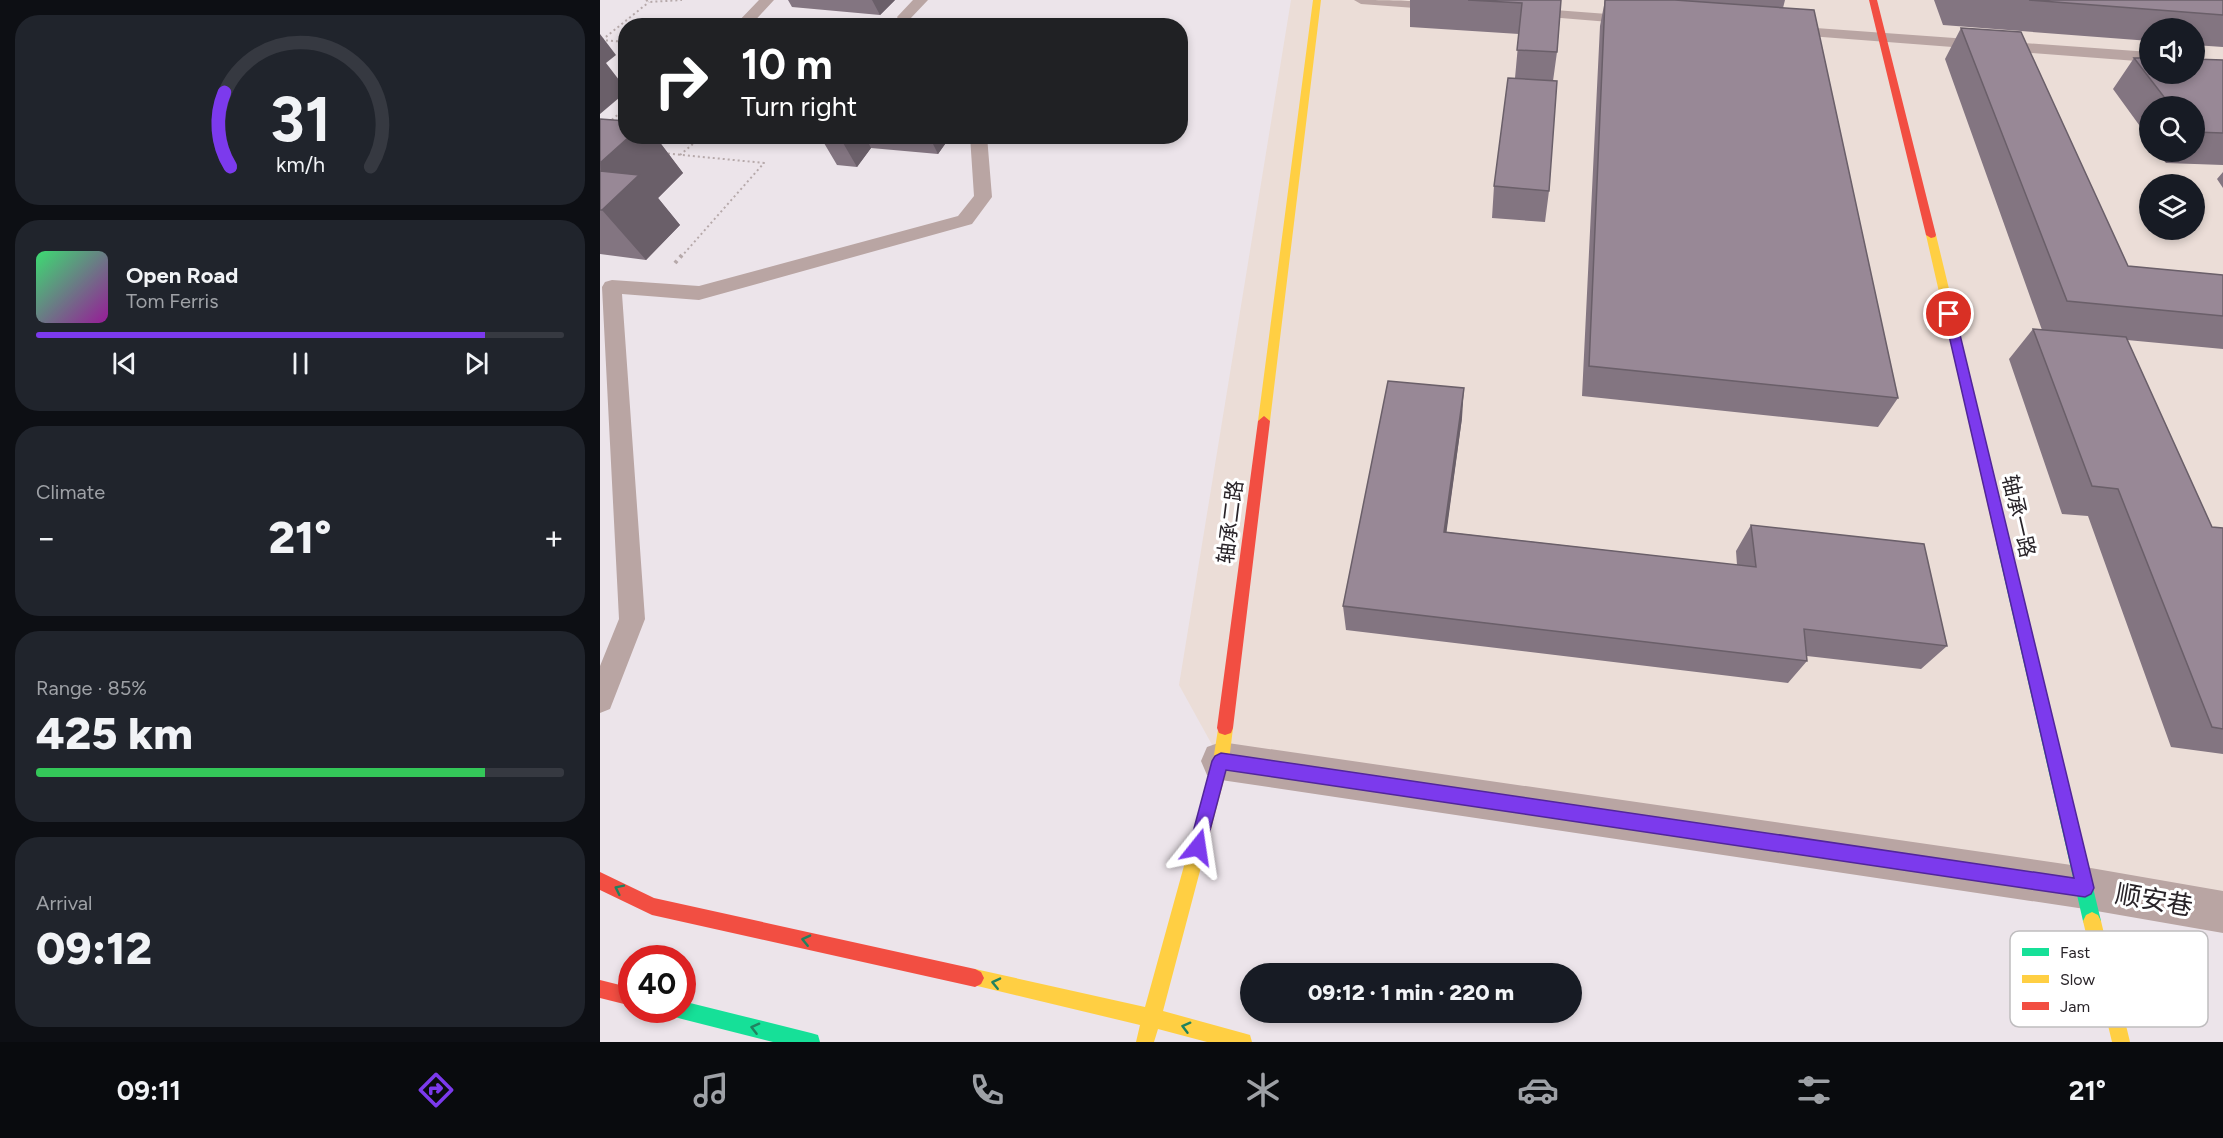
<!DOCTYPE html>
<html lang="en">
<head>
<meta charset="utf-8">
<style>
	body { margin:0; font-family:Figtree,"Noto Sans SC",sans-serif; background:#20242c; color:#f1f3f6; height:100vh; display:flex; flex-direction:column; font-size:22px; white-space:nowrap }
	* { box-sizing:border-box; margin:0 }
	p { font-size:20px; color:#9ea1a6 }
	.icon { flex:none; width:33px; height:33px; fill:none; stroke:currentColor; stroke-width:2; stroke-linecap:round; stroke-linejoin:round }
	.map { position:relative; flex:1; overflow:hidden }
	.sheet { display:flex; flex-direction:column; gap:15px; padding:15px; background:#0d0f14; width:600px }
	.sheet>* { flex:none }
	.hud { position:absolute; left:18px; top:18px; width:570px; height:126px; border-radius:24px; box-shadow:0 3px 9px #0003; background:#202124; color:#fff; overflow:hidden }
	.buttons { position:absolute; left:1539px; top:18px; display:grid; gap:12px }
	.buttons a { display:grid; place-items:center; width:66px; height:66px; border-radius:50%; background:#171b24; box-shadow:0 3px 9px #0003; font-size:30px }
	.speed { position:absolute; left:18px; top:945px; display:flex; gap:12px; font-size:30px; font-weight:700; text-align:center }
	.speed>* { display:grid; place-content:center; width:78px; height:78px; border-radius:50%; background:#171b24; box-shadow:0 3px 9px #0003; line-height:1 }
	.speed .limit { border:9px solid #d22; background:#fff; color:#111 }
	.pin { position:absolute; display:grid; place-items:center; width:51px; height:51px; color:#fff; margin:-26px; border:3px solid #fff; border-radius:50%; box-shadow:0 2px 6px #0007 }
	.me { position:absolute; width:66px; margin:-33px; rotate:15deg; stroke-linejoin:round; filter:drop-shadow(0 0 4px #0008) }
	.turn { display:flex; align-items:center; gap:21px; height:126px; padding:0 24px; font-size:27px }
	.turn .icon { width:78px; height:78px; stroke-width:2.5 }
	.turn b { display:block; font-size:42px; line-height:51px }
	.big { font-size:45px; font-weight:800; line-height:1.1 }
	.sheet .card { flex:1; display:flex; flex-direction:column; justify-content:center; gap:9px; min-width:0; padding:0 21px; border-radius:24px; background:#20242c }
	.sheet .dial { align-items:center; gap:0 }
	.dial svg { height:156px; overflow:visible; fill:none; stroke:#363941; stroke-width:7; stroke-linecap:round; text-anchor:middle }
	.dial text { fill:#f1f3f6; stroke:none }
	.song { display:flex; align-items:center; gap:18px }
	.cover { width:72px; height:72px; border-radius:9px; background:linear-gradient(135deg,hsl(140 70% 55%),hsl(300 70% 35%)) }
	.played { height:6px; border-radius:3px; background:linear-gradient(90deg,#7c3aed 85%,#363941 85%) }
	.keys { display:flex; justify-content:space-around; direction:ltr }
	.heat { display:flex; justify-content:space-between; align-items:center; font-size:33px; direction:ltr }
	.charge { height:9px; border-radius:4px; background:linear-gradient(90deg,#34c759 85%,#363941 0) }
	.trip { position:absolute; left:640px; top:963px; width:342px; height:60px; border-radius:30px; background:#171b24; box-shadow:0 3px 9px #0003; font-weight:800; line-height:60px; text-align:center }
	.tabs { display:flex; height:96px; justify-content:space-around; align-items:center; background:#090b0e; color:#9ea1a6 }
	.tabs .icon { width:42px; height:42px }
	.tabs .selected { color:#7c3aed }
	.tabs b { font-size:27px; color:#f1f3f6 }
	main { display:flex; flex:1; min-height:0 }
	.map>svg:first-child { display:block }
</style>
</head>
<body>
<main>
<section class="sheet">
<div class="card dial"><svg viewBox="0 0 100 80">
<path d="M14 69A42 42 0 1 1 86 69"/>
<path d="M14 69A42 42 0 0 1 11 31" stroke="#7c3aed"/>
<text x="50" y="56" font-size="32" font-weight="700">31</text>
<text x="50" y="72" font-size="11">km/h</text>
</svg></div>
<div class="card">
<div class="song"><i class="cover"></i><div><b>Open Road</b><p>Tom Ferris</p></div></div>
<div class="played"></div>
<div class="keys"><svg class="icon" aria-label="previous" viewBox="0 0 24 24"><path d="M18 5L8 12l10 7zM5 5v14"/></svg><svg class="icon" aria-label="pause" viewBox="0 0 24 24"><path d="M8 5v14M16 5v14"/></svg><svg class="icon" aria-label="next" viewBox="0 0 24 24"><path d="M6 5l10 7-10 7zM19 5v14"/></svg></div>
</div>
<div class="card"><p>Climate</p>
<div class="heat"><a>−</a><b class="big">21°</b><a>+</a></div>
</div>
<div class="card"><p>Range · 85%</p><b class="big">425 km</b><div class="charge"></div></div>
<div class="card"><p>Arrival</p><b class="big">09:12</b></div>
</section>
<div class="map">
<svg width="1623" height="1042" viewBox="0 0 1623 1042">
	<rect width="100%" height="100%" fill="#ece4ea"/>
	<path fill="#ebddd7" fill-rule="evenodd" d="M691 0H1623V921L621 761 579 685ZM1550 28H1594V74H1550ZM1550 106H1594V152H1550ZM1550 184H1594V230H1550Z"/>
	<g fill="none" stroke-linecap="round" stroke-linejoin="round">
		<path stroke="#b6a9aa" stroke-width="2" stroke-dasharray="2 3" stroke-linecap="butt" d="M46 0 49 2 82 0
			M1 40 26 42
			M2 40 49 2
			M8 123 26 108
			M63 153 164 163 81 257
			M80 155 102 136"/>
		<path stroke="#b6a9aa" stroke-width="4" stroke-dasharray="3 4.5" stroke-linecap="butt" d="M75 263 82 255"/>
		<path fill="#b9a5a3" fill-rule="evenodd" d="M159 0H174L150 26H134Z
			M313 0H328L309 20H299L297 17Z
			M754 0C772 0 839 0 849 6L842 10 761 4Z
			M928 8 1034 16 1041 20 1034 24 923 15 921 12 923 9Z
			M1188 26 1550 52V62L1183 34 1180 31Z
			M370 136H387L392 197 372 224 99 300 22 294 45 619 10 709 0 713V666L19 619 2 287 5 282 12 280 99 286 358 216 374 196Z"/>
		<path fill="#b9a5a3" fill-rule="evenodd" d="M621 742 1485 867 1623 891V933L1485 909 621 780 607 775 601 761 607 747Z"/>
		<path fill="#16e098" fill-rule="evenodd" d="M1403 536 1408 538 1410 542 1501 921 1498 927 1492 930 1486 927 1483 921 1396 542 1398 538Z
			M82 1001 211 1033 218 1035 220 1042H173L82 1019 75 1017 73 1010H82Z"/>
		<path fill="#ffcf43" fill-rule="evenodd" d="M713 0H721L670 421 664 426 658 421Z
			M1331 232 1336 235 1410 542 1408 546 1403 548 1398 546 1396 542 1326 235Z
			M625 721 631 723 633 728 629 761 563 1011 643 1033 650 1035 652 1042H607L558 1029 554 1042H536L540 1025 369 984 366 978 369 972 375 969 545 1007 613 761 619 723Z
			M1492 912 1498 915 1501 921 1530 1042H1512L1483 921 1486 915Z"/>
		<path fill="#f24e42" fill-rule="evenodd" d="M1269 0H1277L1336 235 1335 237 1331 238 1326 235Z
			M664 416 670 421 633 728 631 733 625 735 619 733 617 728 658 421Z
			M0 872 54 898 375 969 381 972 384 978 381 984 375 987 52 915 0 890Z
			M0 980 32 988V1006L0 998Z"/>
	</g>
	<path fill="#837581" d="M188 0H295L280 15 192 7Z
		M810 0H961L957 52 953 81 949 191 945 222 892 218 894 186 915 78 919 34 810 27Z
		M1005 0H1185L1183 8 1298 398 1278 427 982 396 1000 26Z
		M1334 0H1623V47L1594 45V28H1550V41L1343 25Z
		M1361 28 1528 266 1623 275V349L1527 340 1612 527 1623 528V754L1571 747 1488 516 1462 514 1409 359 1433 329 1442 330 1345 59Z
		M1534 58 1623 60V165L1566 163 1557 152H1594V106H1550V140L1513 89Z
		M0 119 26 136H55L83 173 58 198 80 225 46 260 0 254Z
		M195 136H350V137L338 154 271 148 257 167 237 165 224 143 198 141Z
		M1623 172V188L1617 179Z
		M862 418 846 532 1137 565 1136 551 1151 525 1347 646 1321 669 1207 656V661L1188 683 746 630 743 606Z"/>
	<path fill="#6a5f69" d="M272 0H295L280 15Z
		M0 34 16 55 6 63 26 89V92L0 114Z
		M30 136H55L83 173 58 198 80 225 46 260 2 210 0 163Z
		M239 136H265L271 148 257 167Z
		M329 136H350V137L338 154Z
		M864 388 862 418 843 558 844 532Z"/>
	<path fill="#988896" stroke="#6a5f69" stroke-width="1.5" d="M868 0H961L957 52 917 50 922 3Z
		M1005 0H1075L1214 10 1298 398 989 366Z
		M1429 0H1623V15Z
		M1361 28 1421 32 1528 266 1623 275V316L1467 301Z
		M1534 58H1550V74H1594V59L1623 60V133L1594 132V106H1571Z
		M908 78 957 81 949 191 894 186Z
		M0 119 26 121V136H30L0 163Z
		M0 171 39 175 2 210H0Z
		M1433 329 1526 337 1612 527 1623 528V729L1612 727 1518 489 1492 486Z
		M788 381 864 388 844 532 1156 567 1151 525 1324 544 1347 646 1204 629 1207 661 743 606Z"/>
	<defs><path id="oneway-chevron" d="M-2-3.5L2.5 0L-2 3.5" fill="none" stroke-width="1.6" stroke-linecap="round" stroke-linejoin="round" transform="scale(1.5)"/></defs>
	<g stroke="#208260">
		<use href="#oneway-chevron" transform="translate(19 889) rotate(-154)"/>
		<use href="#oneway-chevron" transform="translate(206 940) rotate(-167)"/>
		<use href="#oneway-chevron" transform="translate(396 983) rotate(-167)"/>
		<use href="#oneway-chevron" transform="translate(586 1027) rotate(-165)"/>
		<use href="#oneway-chevron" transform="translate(155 1028) rotate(-166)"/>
	</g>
	<path fill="#7c3aed" stroke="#51269a" stroke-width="1.5" d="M1349 310 1355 314 1494 888 1491 894 1485 897 626 770 604 853 598 855 592 853 589 847 612 761 615 756 621 753 1474 878 1344 314Z"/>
	<g text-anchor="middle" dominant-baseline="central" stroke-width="6" stroke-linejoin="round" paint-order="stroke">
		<g font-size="21" fill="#292429" stroke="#fff">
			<text transform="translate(1419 516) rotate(77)">轴承一路</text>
			<text transform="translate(630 522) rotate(-83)">轴承二路</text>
		</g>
		<g font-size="26" fill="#292429" stroke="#fff">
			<text transform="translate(1554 900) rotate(10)">顺安巷</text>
		</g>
	</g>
	<rect x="1410" y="931" width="198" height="96" rx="9" fill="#fff" stroke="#bfbdbf" stroke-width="1.5"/>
	<rect x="1422" y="948" width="27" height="8" fill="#16e098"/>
	<rect x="1422" y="975" width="27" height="8" fill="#ffcf43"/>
	<rect x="1422" y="1002" width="27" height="8" fill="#f24e42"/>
	<g font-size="16" fill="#292429">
		<text x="1460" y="958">Fast</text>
		<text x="1460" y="985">Slow</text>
		<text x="1460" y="1012">Jam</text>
	</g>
</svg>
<div class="buttons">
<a><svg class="icon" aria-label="sound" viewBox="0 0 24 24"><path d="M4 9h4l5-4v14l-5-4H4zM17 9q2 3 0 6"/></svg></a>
<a><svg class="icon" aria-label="search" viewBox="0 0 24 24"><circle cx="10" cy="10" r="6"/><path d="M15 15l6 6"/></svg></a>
<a><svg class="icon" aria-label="layers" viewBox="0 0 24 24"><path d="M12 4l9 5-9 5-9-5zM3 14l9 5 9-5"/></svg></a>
</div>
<div class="speed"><div class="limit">40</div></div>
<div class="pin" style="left:1349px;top:314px;background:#d93025"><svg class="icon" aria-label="arrive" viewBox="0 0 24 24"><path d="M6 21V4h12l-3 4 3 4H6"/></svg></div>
<svg class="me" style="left:598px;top:847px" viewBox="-20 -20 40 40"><path d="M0-17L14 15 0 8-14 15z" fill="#7c3aed" stroke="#fff" stroke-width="4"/></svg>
<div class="trip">09:12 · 1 min · 220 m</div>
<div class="hud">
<div class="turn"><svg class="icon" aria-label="right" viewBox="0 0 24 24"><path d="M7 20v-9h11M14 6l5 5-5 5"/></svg><div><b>10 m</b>Turn right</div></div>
</div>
</div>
</main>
<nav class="tabs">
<b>09:11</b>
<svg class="icon selected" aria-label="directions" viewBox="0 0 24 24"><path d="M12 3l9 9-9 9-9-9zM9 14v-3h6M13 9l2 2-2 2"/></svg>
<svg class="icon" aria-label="music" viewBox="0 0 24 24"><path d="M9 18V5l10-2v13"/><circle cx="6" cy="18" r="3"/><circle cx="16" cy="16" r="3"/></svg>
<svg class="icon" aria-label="phone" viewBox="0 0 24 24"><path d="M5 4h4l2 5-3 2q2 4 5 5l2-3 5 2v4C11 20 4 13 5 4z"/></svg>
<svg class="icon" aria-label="climate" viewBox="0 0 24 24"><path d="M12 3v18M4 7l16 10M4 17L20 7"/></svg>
<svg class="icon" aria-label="car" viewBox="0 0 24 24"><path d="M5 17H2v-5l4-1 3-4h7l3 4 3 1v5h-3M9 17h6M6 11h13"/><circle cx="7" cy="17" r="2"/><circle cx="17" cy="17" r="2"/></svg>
<svg class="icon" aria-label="filters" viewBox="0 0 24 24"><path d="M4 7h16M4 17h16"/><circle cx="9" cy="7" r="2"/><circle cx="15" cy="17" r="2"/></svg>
<b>21°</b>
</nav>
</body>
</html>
